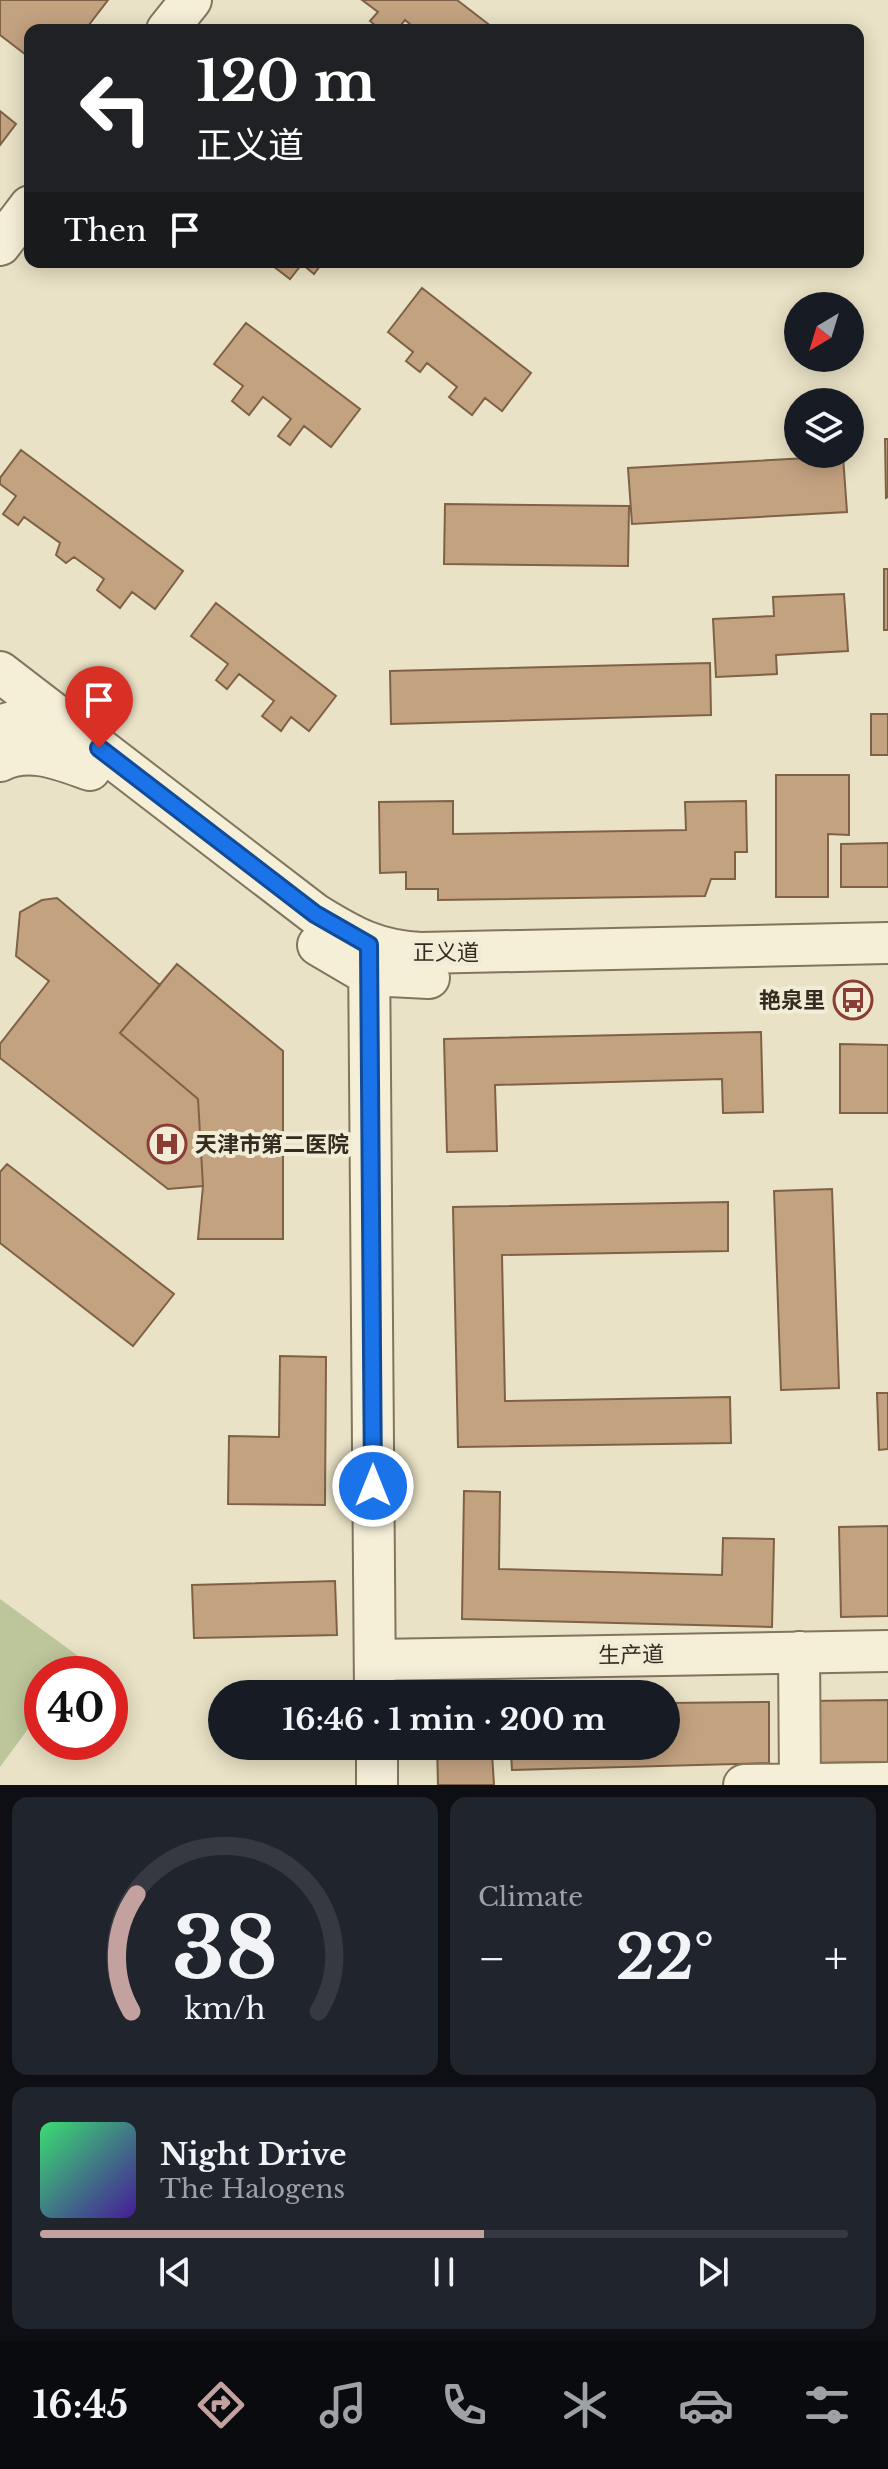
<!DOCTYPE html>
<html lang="en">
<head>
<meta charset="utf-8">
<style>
	body { margin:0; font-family:"Libre Baskerville","Noto Sans SC",serif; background:#20242c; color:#f1f3f6; height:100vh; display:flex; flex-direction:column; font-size:30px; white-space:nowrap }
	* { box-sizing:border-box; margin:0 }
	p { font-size:26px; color:#9ea1a6 }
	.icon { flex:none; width:44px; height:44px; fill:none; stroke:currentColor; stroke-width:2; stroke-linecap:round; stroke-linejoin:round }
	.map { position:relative; height:1785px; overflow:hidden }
	.side { display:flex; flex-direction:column; gap:12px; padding:12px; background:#0d0f14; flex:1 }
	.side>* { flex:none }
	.banner { position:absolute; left:24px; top:24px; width:840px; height:244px; border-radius:16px; box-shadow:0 4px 20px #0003; background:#202124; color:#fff; overflow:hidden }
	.needle { width:52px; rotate:218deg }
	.controls { position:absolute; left:784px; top:292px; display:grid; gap:16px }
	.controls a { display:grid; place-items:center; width:80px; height:80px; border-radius:50%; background:#171b24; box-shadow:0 4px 20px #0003; font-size:40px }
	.speed { position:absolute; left:24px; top:1656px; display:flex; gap:16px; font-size:40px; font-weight:700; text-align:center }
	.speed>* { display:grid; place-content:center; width:104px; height:104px; border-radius:50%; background:#171b24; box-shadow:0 4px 20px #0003; line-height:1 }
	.speed .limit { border:12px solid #d22; background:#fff; color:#111 }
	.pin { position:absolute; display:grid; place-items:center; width:68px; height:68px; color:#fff; margin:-82px -34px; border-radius:50% 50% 50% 0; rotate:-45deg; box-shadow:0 0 8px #0007 }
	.pin .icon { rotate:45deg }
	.me { position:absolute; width:88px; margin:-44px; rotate:0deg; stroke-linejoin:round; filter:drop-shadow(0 0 6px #0008) }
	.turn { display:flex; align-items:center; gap:28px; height:168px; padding:0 40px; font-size:36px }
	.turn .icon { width:104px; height:104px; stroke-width:2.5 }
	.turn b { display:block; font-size:56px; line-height:68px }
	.then { display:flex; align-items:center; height:76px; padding:0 40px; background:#0003; gap:16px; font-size:30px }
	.big { font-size:60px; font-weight:800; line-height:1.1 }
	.side .card { flex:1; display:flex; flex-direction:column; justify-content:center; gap:12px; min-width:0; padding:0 28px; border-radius:16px; background:#20242c }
	.side .dial { align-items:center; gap:0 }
	.dial svg { height:208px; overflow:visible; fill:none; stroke:#363941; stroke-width:7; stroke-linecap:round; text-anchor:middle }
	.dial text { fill:#f1f3f6; stroke:none }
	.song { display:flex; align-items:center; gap:24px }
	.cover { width:96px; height:96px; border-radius:12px; background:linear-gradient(135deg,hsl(140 70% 55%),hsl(260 70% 35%)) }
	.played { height:8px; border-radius:4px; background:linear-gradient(90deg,#c3a19f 55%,#363941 55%) }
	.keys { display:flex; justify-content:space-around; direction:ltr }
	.heat { display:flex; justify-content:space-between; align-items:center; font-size:44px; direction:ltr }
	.side .tiles { flex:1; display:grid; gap:12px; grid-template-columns:1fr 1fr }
	.card:last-child { grid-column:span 2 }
	.trip { position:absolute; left:208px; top:1680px; width:472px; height:80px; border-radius:40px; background:#171b24; box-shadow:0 4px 20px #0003; font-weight:800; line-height:80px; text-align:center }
	.tabs { display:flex; height:128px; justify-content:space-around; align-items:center; background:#090b0e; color:#9ea1a6 }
	.tabs .icon { width:56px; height:56px }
	.tabs .current { color:#c3a19f }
	.tabs b { font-size:36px; color:#f1f3f6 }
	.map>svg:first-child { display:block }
</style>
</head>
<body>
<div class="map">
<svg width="888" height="1785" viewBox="0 0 888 1785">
	<rect width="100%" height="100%" fill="#e9e2c6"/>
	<path fill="#bdc69b" d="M0 1599 81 1658 69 1674H42V1710L0 1767Z"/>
	<path fill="#c3a280" stroke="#7f6246" stroke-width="2" d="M0 0H108L85 30H30V58L0 35Z
		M362 0H457L496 30H417L405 20 397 30H381L370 21 378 12Z
		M0 111 16 124 0 145Z
		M323 262 314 274 302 264 290 279 269 263Z
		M422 288 531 373 502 411 485 398 472 415 449 397 457 387 427 363 420 372 406 361 413 352 388 332Z
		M246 323 360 409 331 447 304 426 290 445 278 436 291 419 263 397 249 415 232 401 243 386 214 364Z
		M885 439H888V497L886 498Z
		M21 450 183 571 155 609 132 592 120 608 97 590 104 579 74 557 66 563 56 555 60 543 24 517 18 525 3 514 16 496 0 484V478Z
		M843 456 847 512 632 524 628 468Z
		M445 504 629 506 628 566 444 564Z
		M884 569H888V630H884Z
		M844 594 848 651 776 655 777 674 716 677 713 619 774 616 773 597Z
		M216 603 336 696 309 731 291 717 281 731 262 716 274 701 239 674 227 689 216 680 228 664 191 636Z
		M710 663 711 715 391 724 390 671Z
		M871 714H888V755H871Z
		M776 775H849V835L828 834V897H776Z
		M453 801V834L686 830 685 802 746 801 747 852H735V879H711L705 896 438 900V889H406V872L380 873 379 802Z
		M888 843V887H841V844Z
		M57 898 160 985 120 1033 198 1099 203 1186 168 1189 0 1058V1044L49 981 16 956 20 912 42 900Z
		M177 964 283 1051V1239H198L203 1186 198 1099 120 1033Z
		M761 1032 763 1112 723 1113 722 1079 495 1085 497 1151 447 1152 444 1039Z
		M840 1044 888 1045V1113H840Z
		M7 1164 174 1294 133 1346 0 1243V1172Z
		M832 1189 839 1388 781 1390 774 1191Z
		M728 1202V1251L502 1255 505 1401 730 1397 731 1443 458 1447 453 1207Z
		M280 1356 326 1357 325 1505 228 1504 229 1436 279 1437Z
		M877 1393H888V1449L879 1450Z
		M464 1491 500 1492 499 1569 722 1575 723 1538 774 1539 772 1627 462 1619Z
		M888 1526V1616L841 1617 839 1527Z
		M335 1581 337 1635 194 1638 192 1585Z
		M888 1700V1762L811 1763 808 1701Z
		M769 1702V1763L512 1770 511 1753H492L494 1785H438L437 1746H666V1703Z"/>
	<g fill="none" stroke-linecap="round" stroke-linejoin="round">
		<g stroke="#82755e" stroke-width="44">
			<path id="minor" d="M167 30 191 0
				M0 245 30 206
				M0 672 315 914C352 937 377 951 421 953L888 943
				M0 726C25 716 45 720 68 732
				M0 761C30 746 61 760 90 770
				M318 945 369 975 429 978
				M369 950 375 1694
				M799 1652 800 1785
				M375 1660 888 1651
				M377 1746V1785
				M744 1785 888 1783"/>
		</g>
		<use href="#minor" stroke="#f5efd8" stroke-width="40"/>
	</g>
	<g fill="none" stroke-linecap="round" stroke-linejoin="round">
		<g stroke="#114b97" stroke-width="20">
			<path id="route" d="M99 748 315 914 369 945 373 1486"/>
		</g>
		<use href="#route" stroke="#1a73e8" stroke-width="14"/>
	</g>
	<defs>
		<g id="bus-ring" transform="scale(2)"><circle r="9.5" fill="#f1ecd5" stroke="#8b3c34" stroke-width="1.5"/><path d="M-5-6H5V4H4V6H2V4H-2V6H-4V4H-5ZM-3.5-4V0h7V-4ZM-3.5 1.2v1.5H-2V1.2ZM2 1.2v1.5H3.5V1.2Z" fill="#8b3c34"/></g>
		<g id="hospital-ring" transform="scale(2)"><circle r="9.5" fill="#f1ecd5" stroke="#8b3c34" stroke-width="1.5"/><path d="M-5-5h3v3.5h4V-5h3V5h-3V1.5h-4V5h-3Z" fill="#8b3c34"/></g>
	</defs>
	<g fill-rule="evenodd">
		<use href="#bus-ring" x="853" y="1000"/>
		<use href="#hospital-ring" x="167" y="1144"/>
	</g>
	<g text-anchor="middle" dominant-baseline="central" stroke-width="8" stroke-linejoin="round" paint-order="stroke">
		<g font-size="22" fill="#342c20" stroke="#f1ecd5">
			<text x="446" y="952">正义道</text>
			<text transform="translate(631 1655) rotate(-1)">生产道</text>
		</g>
		<g font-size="22" font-weight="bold" fill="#342c20" stroke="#f1ecd5" text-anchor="end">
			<text x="825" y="1000">艳泉里</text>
			<text x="195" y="1144" text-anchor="start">天津市第二医院</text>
		</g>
	</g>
</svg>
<div class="controls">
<a><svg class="needle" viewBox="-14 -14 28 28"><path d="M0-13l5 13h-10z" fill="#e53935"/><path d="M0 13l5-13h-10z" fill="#9ea1a6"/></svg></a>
<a><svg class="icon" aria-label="layers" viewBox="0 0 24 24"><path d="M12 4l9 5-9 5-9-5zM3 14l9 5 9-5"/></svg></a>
</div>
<div class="speed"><div class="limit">40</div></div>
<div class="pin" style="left:99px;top:748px;background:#d93025"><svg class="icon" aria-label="arrive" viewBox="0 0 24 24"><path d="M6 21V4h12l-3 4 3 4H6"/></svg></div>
<svg class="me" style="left:373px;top:1486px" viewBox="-20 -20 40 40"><circle r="17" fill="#1a73e8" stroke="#fff" stroke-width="3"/><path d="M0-11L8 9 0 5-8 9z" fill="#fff"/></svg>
<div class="trip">16:46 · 1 min · 200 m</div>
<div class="banner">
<div class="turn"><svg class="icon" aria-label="left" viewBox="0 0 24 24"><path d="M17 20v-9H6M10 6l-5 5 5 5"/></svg><div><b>120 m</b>正义道</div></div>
<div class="then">Then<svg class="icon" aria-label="arrive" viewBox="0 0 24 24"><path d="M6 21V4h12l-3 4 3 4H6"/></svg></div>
</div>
</div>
<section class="side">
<div class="tiles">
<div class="card dial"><svg viewBox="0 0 100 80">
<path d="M14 69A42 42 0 1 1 86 69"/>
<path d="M14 69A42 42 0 0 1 16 24" stroke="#c3a19f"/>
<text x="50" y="56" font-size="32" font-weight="700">38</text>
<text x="50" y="72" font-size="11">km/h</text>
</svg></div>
<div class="card"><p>Climate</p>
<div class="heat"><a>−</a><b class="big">22°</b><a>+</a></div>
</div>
<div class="card">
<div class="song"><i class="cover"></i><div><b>Night Drive</b><p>The Halogens</p></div></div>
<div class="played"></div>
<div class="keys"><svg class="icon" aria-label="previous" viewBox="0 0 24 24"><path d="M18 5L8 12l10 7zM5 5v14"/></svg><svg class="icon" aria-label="pause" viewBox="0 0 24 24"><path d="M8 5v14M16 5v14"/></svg><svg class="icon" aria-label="next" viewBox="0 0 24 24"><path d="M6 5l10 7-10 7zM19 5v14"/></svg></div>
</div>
</div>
</section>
<nav class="tabs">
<b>16:45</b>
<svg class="icon current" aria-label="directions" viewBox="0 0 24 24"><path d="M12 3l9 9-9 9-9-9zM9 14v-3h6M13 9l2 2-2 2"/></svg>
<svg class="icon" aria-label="music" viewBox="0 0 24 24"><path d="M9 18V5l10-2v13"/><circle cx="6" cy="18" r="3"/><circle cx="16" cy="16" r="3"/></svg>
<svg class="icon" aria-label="phone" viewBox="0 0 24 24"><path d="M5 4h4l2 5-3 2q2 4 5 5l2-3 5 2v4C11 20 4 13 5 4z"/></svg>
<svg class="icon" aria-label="climate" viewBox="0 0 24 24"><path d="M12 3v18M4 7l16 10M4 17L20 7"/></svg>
<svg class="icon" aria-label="car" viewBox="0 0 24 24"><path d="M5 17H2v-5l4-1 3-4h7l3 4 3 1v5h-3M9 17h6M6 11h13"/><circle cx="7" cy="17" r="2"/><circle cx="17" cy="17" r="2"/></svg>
<svg class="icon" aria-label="filters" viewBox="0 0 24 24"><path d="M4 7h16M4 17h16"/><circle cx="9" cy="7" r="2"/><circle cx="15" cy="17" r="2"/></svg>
</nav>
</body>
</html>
